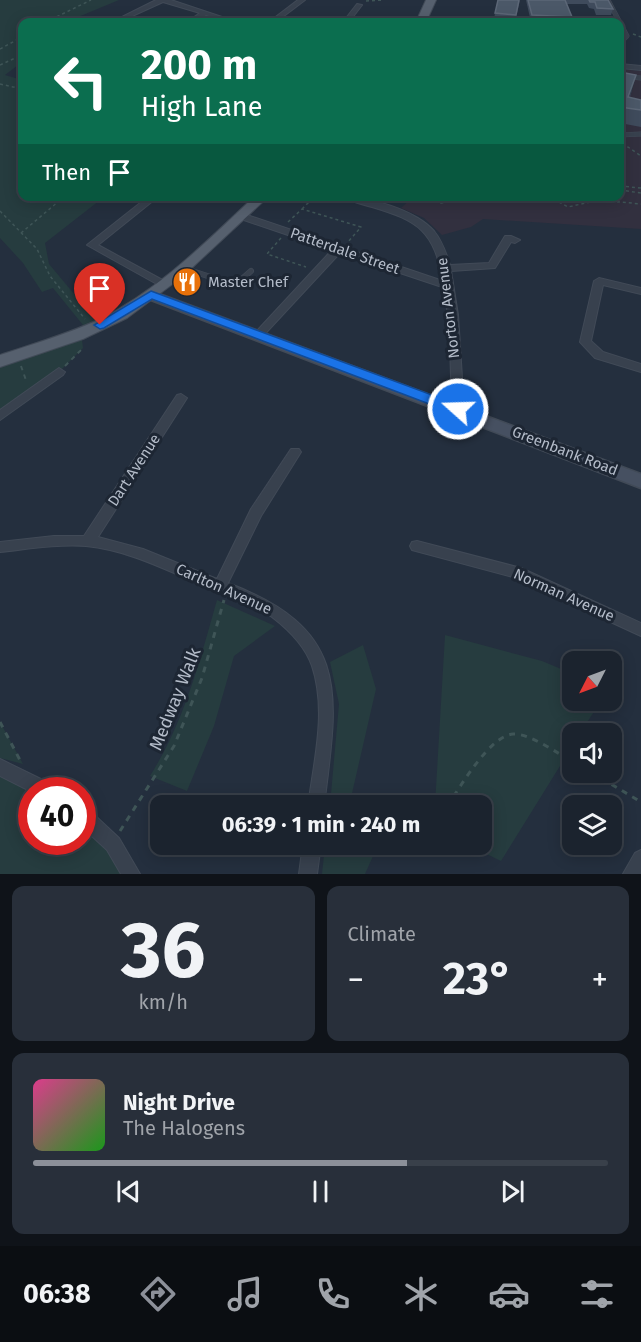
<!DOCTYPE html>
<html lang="en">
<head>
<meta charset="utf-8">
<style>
	body { margin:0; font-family:"Fira Sans",sans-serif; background:#282f3a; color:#f1f3f6; height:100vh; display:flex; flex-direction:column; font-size:22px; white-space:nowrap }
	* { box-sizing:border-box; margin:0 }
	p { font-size:20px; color:#a0a4aa }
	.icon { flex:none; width:33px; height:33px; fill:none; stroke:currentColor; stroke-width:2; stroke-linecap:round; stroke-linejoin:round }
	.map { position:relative; height:874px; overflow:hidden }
	.panel { display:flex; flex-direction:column; gap:12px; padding:12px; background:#0f1319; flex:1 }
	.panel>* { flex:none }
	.hud { position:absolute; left:18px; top:18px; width:606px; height:183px; border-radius:12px; box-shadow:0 3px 15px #0003,0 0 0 2px #39404a; background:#0b6e4f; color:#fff; overflow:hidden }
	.needle { width:39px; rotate:228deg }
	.controls { position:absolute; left:562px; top:651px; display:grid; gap:12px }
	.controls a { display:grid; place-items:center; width:60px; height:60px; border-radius:12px; background:#1b232e; box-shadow:0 3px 15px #0003,0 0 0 2px #39404a; font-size:30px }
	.speed { position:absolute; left:18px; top:777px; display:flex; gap:12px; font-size:30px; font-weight:700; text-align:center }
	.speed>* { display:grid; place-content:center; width:78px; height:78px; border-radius:50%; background:#1b232e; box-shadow:0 3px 15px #0003,0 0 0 2px #39404a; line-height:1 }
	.speed .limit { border:9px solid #d22; background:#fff; color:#111 }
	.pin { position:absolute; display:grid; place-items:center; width:51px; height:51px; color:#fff; margin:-62px -26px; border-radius:50% 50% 50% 0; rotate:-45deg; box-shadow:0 0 6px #0007 }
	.pin .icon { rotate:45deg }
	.me { position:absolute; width:66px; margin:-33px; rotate:290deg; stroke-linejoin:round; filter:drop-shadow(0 0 4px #0008) }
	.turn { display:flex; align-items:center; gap:21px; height:126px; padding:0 24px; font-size:27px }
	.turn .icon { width:78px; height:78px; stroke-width:2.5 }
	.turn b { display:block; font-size:42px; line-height:51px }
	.then { display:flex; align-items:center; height:57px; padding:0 24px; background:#0003; gap:12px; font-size:22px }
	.big { font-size:45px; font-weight:700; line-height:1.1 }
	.panel .widget { flex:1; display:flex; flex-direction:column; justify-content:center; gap:9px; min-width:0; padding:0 21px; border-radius:12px; background:#282f3a }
	.panel .dial { align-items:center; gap:0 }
	.dial b { font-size:78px; line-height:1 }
	.song { display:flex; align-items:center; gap:18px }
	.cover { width:72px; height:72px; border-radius:9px; background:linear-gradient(135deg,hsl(330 70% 55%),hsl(120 70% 35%)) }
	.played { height:6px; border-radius:3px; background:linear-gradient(90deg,#8c9099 65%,#39404a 65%) }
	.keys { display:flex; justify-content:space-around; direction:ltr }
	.heat { display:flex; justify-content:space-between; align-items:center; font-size:33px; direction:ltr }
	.panel .tiles { flex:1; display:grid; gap:12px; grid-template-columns:1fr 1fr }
	.widget:last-child { grid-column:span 2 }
	.trip { position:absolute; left:150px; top:795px; width:342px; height:60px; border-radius:12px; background:#1b232e; box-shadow:0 3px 15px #0003,0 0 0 2px #39404a; font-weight:700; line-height:60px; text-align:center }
	.tabs { display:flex; height:96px; justify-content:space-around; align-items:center; background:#0b0e12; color:#a0a4aa }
	.tabs .icon { width:42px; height:42px }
	.tabs .active { color:#8c9099 }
	.tabs b { font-size:27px; color:#f1f3f6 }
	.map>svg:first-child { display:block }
</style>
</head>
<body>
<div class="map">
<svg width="641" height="874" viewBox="0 0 641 874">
	<rect width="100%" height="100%" fill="#242f3e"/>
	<path fill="#32303f" d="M620 69 641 71V229L483 219 471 227 442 235 424 218 401 208 413 197 620 196Z"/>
	<path fill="#263c3f" d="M0 0H119L66 22H22V62L5 75 22 80V196L104 197 45 243 49 264 100 325 87 330 53 288 42 292 23 263 0 238Z
		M81 333 83 348 59 372 0 416V361Z
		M217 600 275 626 234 656 214 726 187 791 150 776C185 720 199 663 217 600Z
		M445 635 542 661 573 674V700L601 701 580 733 573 734V745L501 861 468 845 482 844V806L435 805Z
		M363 645 376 689 350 802 359 805H330L339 704 330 662Z
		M0 722 23 764 0 758Z
		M0 769 32 790V842H82L83 816 131 874H0Z
		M325 845V844L378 845 365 874H322Z"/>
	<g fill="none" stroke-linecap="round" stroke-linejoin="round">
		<g stroke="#414a57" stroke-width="5">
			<path id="lane-far1" d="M608 0 627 36 620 43
				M620 60V66
				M620 76 641 78
				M620 135 641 134"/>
		</g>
		<g stroke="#414a57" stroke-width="6">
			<path id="lane" d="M183 268 235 285 251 271"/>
		</g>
		<g stroke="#414a57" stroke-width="2">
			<path id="street" d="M156 0H171L237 22H229L206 15 194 22H187L200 13 163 2 119 22H112Z
				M298 0H305L276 22H269Z
				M357 4 362 5 349 22H343Z
				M620 64 641 66V70L620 68Z
				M149 196H159L98 245 168 283 169 285 164 288 87 245Z
				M341 196C367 196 416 210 434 231 442 241 446 252 450 265L489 263 505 236H511L520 240 515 243 511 242 495 268 451 271 458 315 464 409 462 412 458 413 452 409 450 343 445 288 340 253 262 337H254L253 335 332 250 238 218V214H244L443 281C434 231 419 221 372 207 362 204 350 202 341 196Z
				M599 278 641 288V294L603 285 591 341 603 352 641 364V372L595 358 580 342 594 281Z
				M59 368 65 372 63 375 0 420V410Z
				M181 394 187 398 98 537 143 549 217 579 251 509 291 449H299L301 452 261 516 228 583C352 630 338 693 324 806H308C314 760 327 711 312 666 305 646 289 630 272 617 251 602 226 595 202 585 164 569 127 550 86 546 57 544 28 549 0 552V542L54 536H84L177 395Z
				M417 541 521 568 641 623V636L513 577 412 550 410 546 412 542Z
				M0 759 51 784 53 790 32 792 0 776Z
				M82 807 88 809 119 838 140 874H121L107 850 82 827Z
				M303 844H321L317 874H299Z
				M641 850V874H623L635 853Z"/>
		</g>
		<g stroke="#414a57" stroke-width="3">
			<path id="secondary" d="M151 291 641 474V488L146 298 144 295Z"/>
		</g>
		<g stroke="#414a57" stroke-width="2">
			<path id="primary" d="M426 0H436L426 22H416Z
				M255 196H269L182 277 127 318 83 339 0 367V355C33 344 68 334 100 319 159 290 207 241 255 196Z"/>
		</g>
		<path stroke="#3f5557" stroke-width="1.5" stroke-dasharray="3 3" stroke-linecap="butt" d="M366 1 384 0
			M46 22 91 0
			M633 34 641 37
			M0 49 22 37
			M0 65 22 55
			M0 84 22 89
			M620 157 628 147 641 156
			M620 186 641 188
			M620 190 641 193
			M433 196 432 198 441 203 446 202 447 196
			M585 196 593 201
			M559 202 568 207 599 200 641 204
			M559 202 570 196
			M302 209 315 196
			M0 211 37 249 50 276 85 319
			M288 222 302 209 361 227 347 243
			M21 233 65 196
			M281 238 267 254 306 267"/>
		<path stroke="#3f5557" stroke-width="2" stroke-dasharray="4.5 4.5" stroke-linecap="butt" d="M21 366 27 383
			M65 366 84 347"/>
		<path stroke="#3f5557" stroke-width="3" stroke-dasharray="6 6" stroke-linecap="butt" d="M0 722 21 762
			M591 772 641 802
			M330 801 342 806
			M447 806C460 788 489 736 513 734 529 733 559 754 573 762
			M120 831 174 746 202 678 224 600"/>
		<use href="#lane-far1" stroke="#38414e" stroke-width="4"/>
		<use href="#lane" stroke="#38414e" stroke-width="4.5"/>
		<use href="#street" fill="#38414e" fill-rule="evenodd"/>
		<use href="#secondary" fill="#465061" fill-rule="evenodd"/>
		<use href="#primary" fill="#56606e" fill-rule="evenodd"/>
	</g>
	<path fill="#3f4b5c" d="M520 0 515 22 494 20 495 13Z
		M526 0H608L613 9 611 15H596L594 9 589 8 587 4H567L572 17 571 22H531Z
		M620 69 632 90 630 97 641 110V127L620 123Z"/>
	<path fill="#2f3b4b" d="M636 75 632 90 625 108 628 97Z"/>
	<path fill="#4b5868" stroke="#5c6777" stroke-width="1.5" d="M498 0H519L516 15 495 13Z
		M528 0H565L572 17 532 15Z
		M589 0H608L613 9 597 8 595 2H590Z
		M620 69 621 70 620 72 636 75 628 97 641 100V110L620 107Z"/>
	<path fill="#1a73e8" stroke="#114b97" stroke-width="1.5" d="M151 291 462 406 464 409 458 414 453 413 152 299 104 328 100 329 94 325Z"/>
	<defs>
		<g id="restaurant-disc" transform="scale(1.5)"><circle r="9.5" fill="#e8710a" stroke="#1d2633"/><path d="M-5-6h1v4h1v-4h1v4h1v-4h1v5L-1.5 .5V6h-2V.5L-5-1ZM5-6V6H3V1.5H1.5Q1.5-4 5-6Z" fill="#fff"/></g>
	</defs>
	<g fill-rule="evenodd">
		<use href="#restaurant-disc" x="187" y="282"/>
	</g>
	<g text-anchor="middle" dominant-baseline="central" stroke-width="6" stroke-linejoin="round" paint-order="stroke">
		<g font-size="15" fill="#b4bcc9" stroke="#1d2633">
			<text transform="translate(345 251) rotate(19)">Patterdale Street</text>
			<text transform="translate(448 308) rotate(-97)">Norton Avenue</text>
			<text transform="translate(565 451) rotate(21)">Greenbank Road</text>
			<text transform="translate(134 470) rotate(-57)">Dart Avenue</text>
			<text transform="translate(224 589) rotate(24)">Carlton Avenue</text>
			<text transform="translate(564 595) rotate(24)">Norman Avenue</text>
		</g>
		<g font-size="15" fill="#b4bcc9" stroke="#1d2633" text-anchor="start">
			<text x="208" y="282">Master Chef</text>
		</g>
		<g font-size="18" fill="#b4bcc9" stroke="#1d2633">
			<text transform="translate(175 699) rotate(-68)">Medway Walk</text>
		</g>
	</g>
</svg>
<div class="controls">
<a><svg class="needle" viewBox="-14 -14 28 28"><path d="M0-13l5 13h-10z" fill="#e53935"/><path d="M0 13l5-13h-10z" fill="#a0a4aa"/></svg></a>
<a><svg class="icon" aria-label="sound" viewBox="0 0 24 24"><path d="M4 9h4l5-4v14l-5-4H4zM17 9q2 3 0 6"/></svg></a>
<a><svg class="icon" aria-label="layers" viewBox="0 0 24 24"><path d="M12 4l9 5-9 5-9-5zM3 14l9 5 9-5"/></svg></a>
</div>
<div class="speed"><div class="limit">40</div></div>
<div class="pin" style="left:100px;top:325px;background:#d93025"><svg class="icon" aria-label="arrive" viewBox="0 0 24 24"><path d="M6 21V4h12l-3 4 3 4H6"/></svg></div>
<svg class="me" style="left:458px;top:409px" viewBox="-20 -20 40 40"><circle r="17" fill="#1a73e8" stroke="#fff" stroke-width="3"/><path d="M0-11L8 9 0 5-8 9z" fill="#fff"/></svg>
<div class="trip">06:39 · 1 min · 240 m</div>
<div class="hud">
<div class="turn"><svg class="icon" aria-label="left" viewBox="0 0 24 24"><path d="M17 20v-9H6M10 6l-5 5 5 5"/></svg><div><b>200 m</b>High Lane</div></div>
<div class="then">Then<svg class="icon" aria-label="arrive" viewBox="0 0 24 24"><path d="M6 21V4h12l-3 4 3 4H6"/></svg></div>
</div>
</div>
<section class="panel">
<div class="tiles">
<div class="widget dial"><b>36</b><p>km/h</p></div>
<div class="widget"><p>Climate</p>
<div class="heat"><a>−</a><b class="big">23°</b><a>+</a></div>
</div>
<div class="widget">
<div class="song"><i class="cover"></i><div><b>Night Drive</b><p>The Halogens</p></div></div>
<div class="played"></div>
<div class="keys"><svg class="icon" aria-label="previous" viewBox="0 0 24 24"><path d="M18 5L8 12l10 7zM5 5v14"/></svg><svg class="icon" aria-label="pause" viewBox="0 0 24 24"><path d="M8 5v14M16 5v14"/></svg><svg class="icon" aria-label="next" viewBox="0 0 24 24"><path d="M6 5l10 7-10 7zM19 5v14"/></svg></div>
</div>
</div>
</section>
<nav class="tabs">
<b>06:38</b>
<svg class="icon active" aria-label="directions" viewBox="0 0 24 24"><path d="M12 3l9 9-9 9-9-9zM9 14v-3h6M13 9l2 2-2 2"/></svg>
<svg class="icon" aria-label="music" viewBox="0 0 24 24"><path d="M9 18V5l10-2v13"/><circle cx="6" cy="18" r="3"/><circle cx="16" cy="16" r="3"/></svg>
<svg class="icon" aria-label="phone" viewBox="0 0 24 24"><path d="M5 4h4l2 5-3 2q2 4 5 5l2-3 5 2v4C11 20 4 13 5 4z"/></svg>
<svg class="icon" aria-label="climate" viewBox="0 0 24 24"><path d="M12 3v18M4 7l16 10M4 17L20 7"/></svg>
<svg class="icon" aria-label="car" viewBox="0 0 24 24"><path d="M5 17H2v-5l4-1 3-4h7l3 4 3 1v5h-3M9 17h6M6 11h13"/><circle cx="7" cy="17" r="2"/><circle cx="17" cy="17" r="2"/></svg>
<svg class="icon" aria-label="filters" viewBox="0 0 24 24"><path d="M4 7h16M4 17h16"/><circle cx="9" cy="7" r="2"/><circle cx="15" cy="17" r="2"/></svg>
</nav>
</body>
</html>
